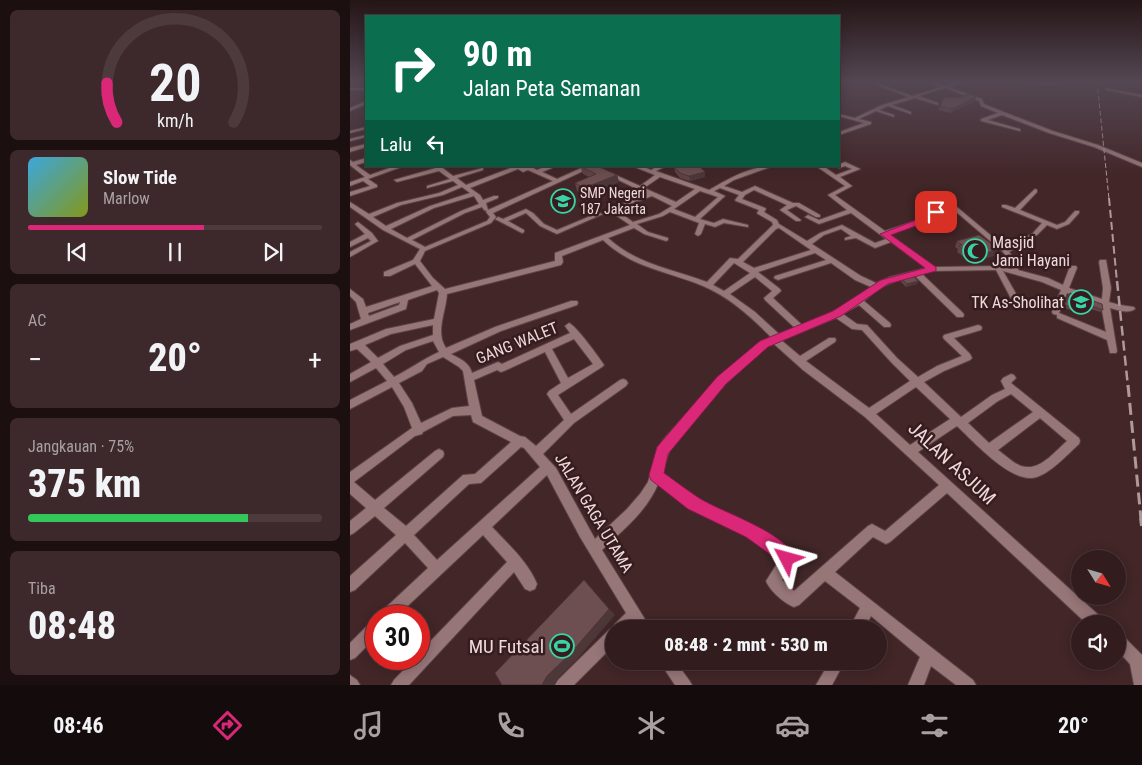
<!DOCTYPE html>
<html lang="id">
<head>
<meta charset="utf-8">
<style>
	body { margin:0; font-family:"Roboto Condensed",sans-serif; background:#3d292b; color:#f1f3f6; height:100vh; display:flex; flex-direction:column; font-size:19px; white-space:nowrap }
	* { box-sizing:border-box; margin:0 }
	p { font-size:16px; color:#a8a1a4 }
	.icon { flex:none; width:28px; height:28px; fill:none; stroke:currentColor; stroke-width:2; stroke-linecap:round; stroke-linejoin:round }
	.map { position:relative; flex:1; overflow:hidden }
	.side { display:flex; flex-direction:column; gap:10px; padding:10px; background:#1c0f10; width:350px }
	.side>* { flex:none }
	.banner { position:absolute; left:15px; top:15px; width:475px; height:152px; border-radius:0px; box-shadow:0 2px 12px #0003,0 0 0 1px #4d3a3c; background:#0b6e4f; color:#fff; overflow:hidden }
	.needle { width:32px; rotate:127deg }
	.buttons { position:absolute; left:721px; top:550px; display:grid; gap:10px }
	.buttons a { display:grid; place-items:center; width:55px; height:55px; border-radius:50%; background:#321c1e; box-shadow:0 2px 12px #0003,0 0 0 1px #4d3a3c; font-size:25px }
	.speed { position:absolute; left:15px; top:605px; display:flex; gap:10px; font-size:25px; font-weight:700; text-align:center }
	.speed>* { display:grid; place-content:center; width:65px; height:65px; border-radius:50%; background:#321c1e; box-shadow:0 2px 12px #0003,0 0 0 1px #4d3a3c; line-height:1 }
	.speed .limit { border:8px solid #d22; background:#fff; color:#111 }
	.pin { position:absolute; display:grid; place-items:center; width:42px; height:42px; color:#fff; margin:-21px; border-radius:10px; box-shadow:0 2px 8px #0006 }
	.me { position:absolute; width:55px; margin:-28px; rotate:309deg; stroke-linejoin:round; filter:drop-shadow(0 0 4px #0008) }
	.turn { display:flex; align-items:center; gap:18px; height:105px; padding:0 15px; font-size:22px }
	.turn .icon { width:65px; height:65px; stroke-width:2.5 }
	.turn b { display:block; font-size:35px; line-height:42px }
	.then { display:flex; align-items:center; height:48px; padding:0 15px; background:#0003; gap:10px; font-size:19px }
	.big { font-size:38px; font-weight:800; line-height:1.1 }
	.side .widget { flex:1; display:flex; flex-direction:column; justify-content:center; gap:8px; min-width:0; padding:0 18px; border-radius:8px; background:#3d292b }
	.side .dial { align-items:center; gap:0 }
	.dial svg { height:130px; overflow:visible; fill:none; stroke:#4d3a3c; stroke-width:7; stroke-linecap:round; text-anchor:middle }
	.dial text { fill:#f1f3f6; stroke:none }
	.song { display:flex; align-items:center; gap:15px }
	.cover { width:60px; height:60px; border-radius:8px; background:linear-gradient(135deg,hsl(200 70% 55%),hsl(70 70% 35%)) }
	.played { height:5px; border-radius:2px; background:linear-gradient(90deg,#db2777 60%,#4d3a3c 60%) }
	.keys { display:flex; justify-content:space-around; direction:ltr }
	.heat { display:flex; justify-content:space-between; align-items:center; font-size:28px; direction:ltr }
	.charge { height:8px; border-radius:4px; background:linear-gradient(90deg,#34c759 75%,#4d3a3c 0) }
	.trip { position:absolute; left:255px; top:620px; width:282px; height:50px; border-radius:25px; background:#321c1e; box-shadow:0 2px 12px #0003,0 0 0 1px #4d3a3c; font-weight:800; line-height:50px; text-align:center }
	.tabs { display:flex; height:80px; justify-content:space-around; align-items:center; background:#140b0c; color:#a8a1a4 }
	.tabs .icon { width:35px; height:35px }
	.tabs .on { color:#db2777 }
	.tabs b { font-size:22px; color:#f1f3f6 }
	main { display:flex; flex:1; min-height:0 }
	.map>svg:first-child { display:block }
</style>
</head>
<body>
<main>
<section class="side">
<div class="widget dial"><svg viewBox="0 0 100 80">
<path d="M14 69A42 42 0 1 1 86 69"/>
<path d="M14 69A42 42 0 0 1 8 45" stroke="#db2777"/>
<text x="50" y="56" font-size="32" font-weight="700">20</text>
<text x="50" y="72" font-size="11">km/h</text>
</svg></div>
<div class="widget">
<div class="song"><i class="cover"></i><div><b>Slow Tide</b><p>Marlow</p></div></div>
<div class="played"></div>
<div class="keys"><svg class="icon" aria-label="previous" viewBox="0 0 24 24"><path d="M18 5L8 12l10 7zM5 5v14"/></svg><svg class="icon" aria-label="pause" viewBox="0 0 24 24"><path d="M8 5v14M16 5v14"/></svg><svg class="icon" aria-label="next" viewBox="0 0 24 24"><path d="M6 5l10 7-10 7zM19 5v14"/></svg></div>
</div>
<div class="widget"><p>AC</p>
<div class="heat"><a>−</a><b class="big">20°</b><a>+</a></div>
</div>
<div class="widget"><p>Jangkauan · 75%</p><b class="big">375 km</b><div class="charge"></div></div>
<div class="widget"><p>Tiba</p><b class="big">08:48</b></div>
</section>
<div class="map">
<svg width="792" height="685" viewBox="0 0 792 685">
	<rect width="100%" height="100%" fill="#422628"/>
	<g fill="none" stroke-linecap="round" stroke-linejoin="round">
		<g stroke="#5a4346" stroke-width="2">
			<path id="street" d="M576 81C583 81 590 86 596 86 603 85 609 81 617 81L599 87 632 99 634 104 641 107 703 131 748 145 792 163V167L744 147 699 133 652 115 638 120 670 129V131L631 121V119L648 113 631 106 629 101 595 88 569 96 588 103V105L565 98 542 105 561 112V114L538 106 529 110 544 115V117L526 111 509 119 521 122V124L489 135V132L514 123 489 116V114L505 118 532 105 559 97 529 86V84L562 96 591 87Z
				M675 81H694L708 84C701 86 682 84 675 81Z
				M0 88H16V90H0Z
				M755 88 792 95V97L756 90Z
				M16 101V104L0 111V108Z
				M16 127V129L0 133V131Z
				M16 135V137L0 141V139Z
				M16 144V147L0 152V148Z
				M16 158V162L6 165 20 175 45 166H54L18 179 27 185V187L0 196V192L20 186 13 181 0 186V182L15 177 0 165V160L3 162Z
				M495 162 510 169 490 177 502 186 485 195 535 231 580 216 584 211 600 207 593 200 596 198 656 248 683 233 692 223 652 207V205H656L665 208 685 189 687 190V192L670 210 707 225 715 222 725 211H729V213L719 224 707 229 697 225 687 235 659 252 670 265 668 270 698 278 713 285 720 266H726L727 268 719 288 752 299 753 288 749 262 750 260H756L761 288 759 302 770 305 784 307 785 309C779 314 767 310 760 308L767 351 766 353H760L757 340 707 318V315L703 314 702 312 711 290 692 282 653 271 673 306 672 308H666L646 270 582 271 572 274 613 313 614 315 613 317H607L565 276 546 281 529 288 514 301 540 323 541 325 540 327H534L509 305 493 314 507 324 517 325 547 358 568 377 587 366 612 356 594 339 593 337 594 335 628 325 631 326 632 328 631 330 604 338 620 354 622 358 620 360 594 371 574 382 611 417 642 395 655 389 651 381 653 378 661 374 664 375 666 378 661 383 729 438 730 441 729 444C718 454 697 477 682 478 658 480 623 441 607 426L568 452 753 619 755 624H737L597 493 540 542 536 544 523 537 485 572 623 680 626 685H606L581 666 574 685H558L570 657 521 616 514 629H499L510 608 475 581 449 605 444 607C434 603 420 591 416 581L430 559 397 536 339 507 308 484C297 511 273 530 252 550L301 629H286L283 625 280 629H264V645L224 685H205L208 680 259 630 263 628 265 624 276 613 230 537 197 475 142 527C158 544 178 562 187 584L185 589 180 591 175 589 164 572 59 685H41L44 680 64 659H69V653L157 562 133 535 47 616H30L32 611 78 568 55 543 5 590 0 592V576L46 535 25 516 4 533 0 535V521L16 508 0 494V472L62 428 54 407 42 387 0 409V400L37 381 26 368 0 382V374L21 362 7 349 0 351V344L36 329 84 319 89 293 87 290 58 300 56 309 0 330V324L11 319 6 302 0 296V289L13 299 16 307 82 286 65 264 40 276H34V272L63 260 70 249 33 230 0 207V202L19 214 47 203 89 193 108 185 103 181 77 188V186L100 179 89 171 47 182 44 180 86 168 83 166H90L103 176 133 168V170L107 178 116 185 166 166H171L174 168 186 166 183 168 187 170 197 166H202V168L192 172 207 179 236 166H244L143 213 146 217 141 223 75 251 70 261 83 278 95 289 205 261V253L280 225 258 210 297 194 290 190 274 199H270V197L285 188 256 174 261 173 290 186 305 175 282 166H291L301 170 308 166H316L306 171 359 190C378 179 400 166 423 166L384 180 374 186 392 192 405 186 443 203H449L470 215V217H466L446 206 437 210 451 220 450 221H446L430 210 437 205 404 190 395 195 392 199 415 208 416 209 414 212 427 220 429 224 457 241 470 233 492 225 525 243 536 239 501 213 469 224 455 217 458 215 469 220 497 210 478 195 495 186 466 166H473L486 175 502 169 495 166 489 168 486 166ZM168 169 173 172 178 170 203 181 138 210 136 203 148 198V196H144L133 200 130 195 120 188ZM310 177 345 189 326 202 294 188ZM112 187 120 193 80 206 36 226 23 217 51 205 93 195ZM370 188 389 195 385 200 386 201 409 210 407 213 408 214 422 222 423 225 388 259 380 258 357 282C322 269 286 264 258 238L284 228 294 234 316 241 318 240V238L298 232 287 224 313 216 320 212 349 223 345 234 348 236 351 234 355 224 365 227 374 223 398 227V225L373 219 364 223 350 219 375 196 364 191ZM350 191 368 197 345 217 324 209ZM124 196 129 204 111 211 57 238 41 229 84 208ZM302 196 322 206 309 214 283 222 266 210ZM132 207 134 210 137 211 136 212 140 217 137 221 75 247 62 240 115 213ZM604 210 653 252 662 265V269L651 266 584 267 539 234 584 218 588 213ZM429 228 461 250 404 268 393 262 426 229ZM491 229 501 236 495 238V240L506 238 525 248 541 242 576 268 540 277 526 283 511 276 462 244 474 235ZM253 240C282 268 317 271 353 286 379 297 400 316 420 336L419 338 411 342 369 378 313 440 306 455 298 482 290 494 277 509 245 539 206 468 193 454 224 423 276 386 278 383 276 380 273 379 270 380 221 414 208 395 252 367 254 365C248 356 227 327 219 323L215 326 220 333 152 364 148 362 122 373C119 362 110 359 101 354L151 331 227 305 228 303 227 301H221L145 327 96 348C85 332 96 312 97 294L211 265 213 262 212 256ZM465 253 476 260 425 276 424 278 428 280 481 263 505 280 521 287C497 306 480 314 452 325L423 298 431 291 430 289 408 272ZM384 263 400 273 374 291 363 285ZM405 277 422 291 414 298 415 300 445 328 429 334 405 312 380 294ZM717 293 751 305 756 332 709 313ZM50 302 49 305 19 316 18 313ZM486 318 502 329 512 330 541 362 560 381 519 408 456 361 485 342 486 340 485 338H479L450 356 431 340ZM83 325V335L50 346 28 358 15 345 41 334ZM224 339 243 364 218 378 202 349ZM83 341 89 352C73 359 60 369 44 377L33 364 56 350ZM424 344 453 370 515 417 589 485 535 531 522 524 518 526 444 591 432 580 443 560 441 551 405 528 347 499 312 473 321 446 375 384 417 346ZM195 352 211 383 199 391 197 394 214 420 186 446 175 437 170 436 132 416 124 380 147 370 151 372 154 371ZM93 357 109 367 113 371 119 406 102 408 71 423 62 403 49 383 72 371 77 364ZM566 387 600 419 560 445 526 414ZM661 394 683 412 639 443 618 423 648 401ZM121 415 123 422 161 442 125 474 113 475 56 526 34 508 93 457 94 454 93 451 89 449 85 451 25 500 4 482 65 436 72 434 73 432 103 416ZM690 418 717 441C704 452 690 472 671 466 663 463 655 455 648 450ZM171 447 174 448 190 467 87 560 64 535 119 484 131 483Z
				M176 209 183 213 194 224 207 230 248 213 253 214 207 234 190 226 176 213 158 221 174 230V232L172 233 145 219 148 217 153 219Z
				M8 222 22 233 28 241 0 257V252L21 241 18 238 0 247V242L15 234 5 224Z
				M26 620V637L5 658 0 660V643L21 622Z
				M768 634 773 636 792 655V685H784L780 664 768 651Z
				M309 661H325L339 680 342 685H325Z
				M480 661H495L482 685H466Z
				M0 675 7 680 10 685H0Z"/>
		</g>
		<use href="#street" fill="#977678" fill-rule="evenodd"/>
		<path stroke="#b0999b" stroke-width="1" stroke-dasharray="5 2.5" stroke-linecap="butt" d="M747 81 759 199"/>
		<path stroke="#b0999b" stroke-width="2" stroke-dasharray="8 4" stroke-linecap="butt" d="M759 198 767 282"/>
		<path stroke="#b0999b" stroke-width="2.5" stroke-dasharray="10 5" stroke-linecap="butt" d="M767 281 778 387"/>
		<path stroke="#b0999b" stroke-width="3" stroke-dasharray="12 6" stroke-linecap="butt" d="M778 385 791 519"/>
		<path stroke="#b0999b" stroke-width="4" stroke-dasharray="16 8" stroke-linecap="butt" d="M791 518 792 526"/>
	</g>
	<path fill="#5f4446" d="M626 97 625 101 600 113 588 110 590 106Z
		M230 166 267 175 269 182 237 196 227 191 225 183 239 177 233 174Z
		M324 167 355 177 340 181 330 178 325 172Z
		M607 241 646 255 625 262 620 258 617 259 607 252 608 249 605 247Z
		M552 279 568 281 567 284 556 287 551 282Z
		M720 293 753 310 750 312 726 304 725 308 723 311 713 307 718 295Z"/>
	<path fill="#4d3739" d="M626 97 625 101 600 113 602 109Z
		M355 172V177L340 181 339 176Z
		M267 175 269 182 237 196 234 188Z
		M649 249 646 255 625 262 627 256Z
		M623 253 620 258 617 259 619 254Z
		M568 281 567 284 556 287 557 284Z
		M234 580 265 615 228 658 207 679 204 685H192Z"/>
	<path fill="#6e4f51" stroke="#4d3739" d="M619 94 626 97 602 109 590 106 594 98H609Z
		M230 166H247L267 175 234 188 225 183 246 174Z
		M326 166H349L355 172 339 176 330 173 324 167Z
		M629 235 649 249 627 256 623 253 619 254 609 246 612 245 607 241Z
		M563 276 568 281 557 284 552 279Z
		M720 293 752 304 753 310 727 301 725 308 715 305Z
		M234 580 259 609 220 654 197 676 192 685H152L145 673Z"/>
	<linearGradient id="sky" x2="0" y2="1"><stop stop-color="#241516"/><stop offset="0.46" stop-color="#544753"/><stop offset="1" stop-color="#544753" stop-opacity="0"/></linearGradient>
	<rect width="792" height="177" fill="url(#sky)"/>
	<path fill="#db2777" stroke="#8e194d" d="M583 210 590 212 585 219 541 235 586 267V271L538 284 491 316 418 347 376 384 318 454 314 473C325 481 337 490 349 498 373 513 434 531 446 559L443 565 437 567 431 565 428 560 396 537 338 509 301 480 299 475 307 447 367 377 410 341 483 311 531 280 575 268 530 234 579 215Z"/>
	<defs>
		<g id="school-ring" transform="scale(1.25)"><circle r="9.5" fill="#371c1f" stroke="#38d4a6" stroke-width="1.5"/><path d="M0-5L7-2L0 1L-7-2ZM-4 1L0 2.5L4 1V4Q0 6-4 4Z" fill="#38d4a6"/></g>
		<g id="mosque-ring" transform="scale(1.25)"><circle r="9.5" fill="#371c1f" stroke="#38d4a6" stroke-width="1.5"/><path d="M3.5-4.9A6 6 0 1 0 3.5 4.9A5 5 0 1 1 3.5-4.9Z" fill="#38d4a6"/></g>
		<g id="stadium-ring" transform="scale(1.25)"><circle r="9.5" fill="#371c1f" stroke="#38d4a6" stroke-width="1.5"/><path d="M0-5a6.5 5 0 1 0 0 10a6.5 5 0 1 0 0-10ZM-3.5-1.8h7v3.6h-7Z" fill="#38d4a6"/></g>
	</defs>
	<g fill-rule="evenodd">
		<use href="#school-ring" x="213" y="201"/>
		<use href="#mosque-ring" x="625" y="251"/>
		<use href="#school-ring" x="731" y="302"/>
		<use href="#stadium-ring" x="212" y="646"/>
	</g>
	<g text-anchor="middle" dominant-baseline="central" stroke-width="5" stroke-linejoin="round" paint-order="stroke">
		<g font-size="14" fill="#eddadb" stroke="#371c1f" text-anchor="start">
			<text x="230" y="193">SMP Negeri<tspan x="230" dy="16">187 Jakarta</tspan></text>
		</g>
		<g font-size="16" fill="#eddadb" stroke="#371c1f" text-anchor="start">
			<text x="642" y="242">Masjid<tspan x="642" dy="18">Jami Hayani</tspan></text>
			<text x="714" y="302" text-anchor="end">TK As-Sholihat</text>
		</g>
		<g font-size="16" fill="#eddadb" stroke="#371c1f">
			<text transform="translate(167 343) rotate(-22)">GANG WALET</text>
			<text transform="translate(244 513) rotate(59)">JALAN GAGA UTAMA</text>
		</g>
		<g font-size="19" fill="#eddadb" stroke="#371c1f">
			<text transform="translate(602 463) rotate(43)">JALAN ASJUM</text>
		</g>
		<g font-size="19" fill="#eddadb" stroke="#371c1f" text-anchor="end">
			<text x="194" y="646">MU Futsal</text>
		</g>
	</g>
</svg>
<div class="buttons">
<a><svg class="needle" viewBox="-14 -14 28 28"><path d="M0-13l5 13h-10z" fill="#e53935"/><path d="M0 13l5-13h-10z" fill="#a8a1a4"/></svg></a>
<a><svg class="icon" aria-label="sound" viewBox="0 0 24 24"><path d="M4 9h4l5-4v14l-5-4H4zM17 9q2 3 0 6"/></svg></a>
</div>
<div class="speed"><div class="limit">30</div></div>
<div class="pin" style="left:586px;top:212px;background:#d93025"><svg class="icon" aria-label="arrive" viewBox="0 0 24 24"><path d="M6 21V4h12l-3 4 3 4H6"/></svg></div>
<svg class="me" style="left:437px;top:559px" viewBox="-20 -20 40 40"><path d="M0-17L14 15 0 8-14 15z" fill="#db2777" stroke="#fff" stroke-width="4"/></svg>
<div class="trip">08:48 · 2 mnt · 530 m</div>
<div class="banner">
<div class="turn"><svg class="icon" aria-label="right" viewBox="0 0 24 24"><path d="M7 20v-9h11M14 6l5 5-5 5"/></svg><div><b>90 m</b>Jalan Peta Semanan</div></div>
<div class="then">Lalu<svg class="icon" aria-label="left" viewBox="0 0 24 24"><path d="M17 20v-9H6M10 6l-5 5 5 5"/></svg></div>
</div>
</div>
</main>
<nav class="tabs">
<b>08:46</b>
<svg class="icon on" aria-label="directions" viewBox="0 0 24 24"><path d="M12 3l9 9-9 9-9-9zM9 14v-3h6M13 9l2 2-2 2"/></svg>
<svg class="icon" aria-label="music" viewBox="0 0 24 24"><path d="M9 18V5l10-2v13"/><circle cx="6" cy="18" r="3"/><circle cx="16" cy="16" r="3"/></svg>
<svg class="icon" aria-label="phone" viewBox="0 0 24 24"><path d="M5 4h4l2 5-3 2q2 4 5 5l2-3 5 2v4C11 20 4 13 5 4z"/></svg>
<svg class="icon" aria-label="climate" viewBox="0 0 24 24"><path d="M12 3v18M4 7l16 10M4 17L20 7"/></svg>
<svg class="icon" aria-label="car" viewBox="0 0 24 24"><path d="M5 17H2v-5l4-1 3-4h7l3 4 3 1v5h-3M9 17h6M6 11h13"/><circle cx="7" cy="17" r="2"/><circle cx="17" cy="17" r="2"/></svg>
<svg class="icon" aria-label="filters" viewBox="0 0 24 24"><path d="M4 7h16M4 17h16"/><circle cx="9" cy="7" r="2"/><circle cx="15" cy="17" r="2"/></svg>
<b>20°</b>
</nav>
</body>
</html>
